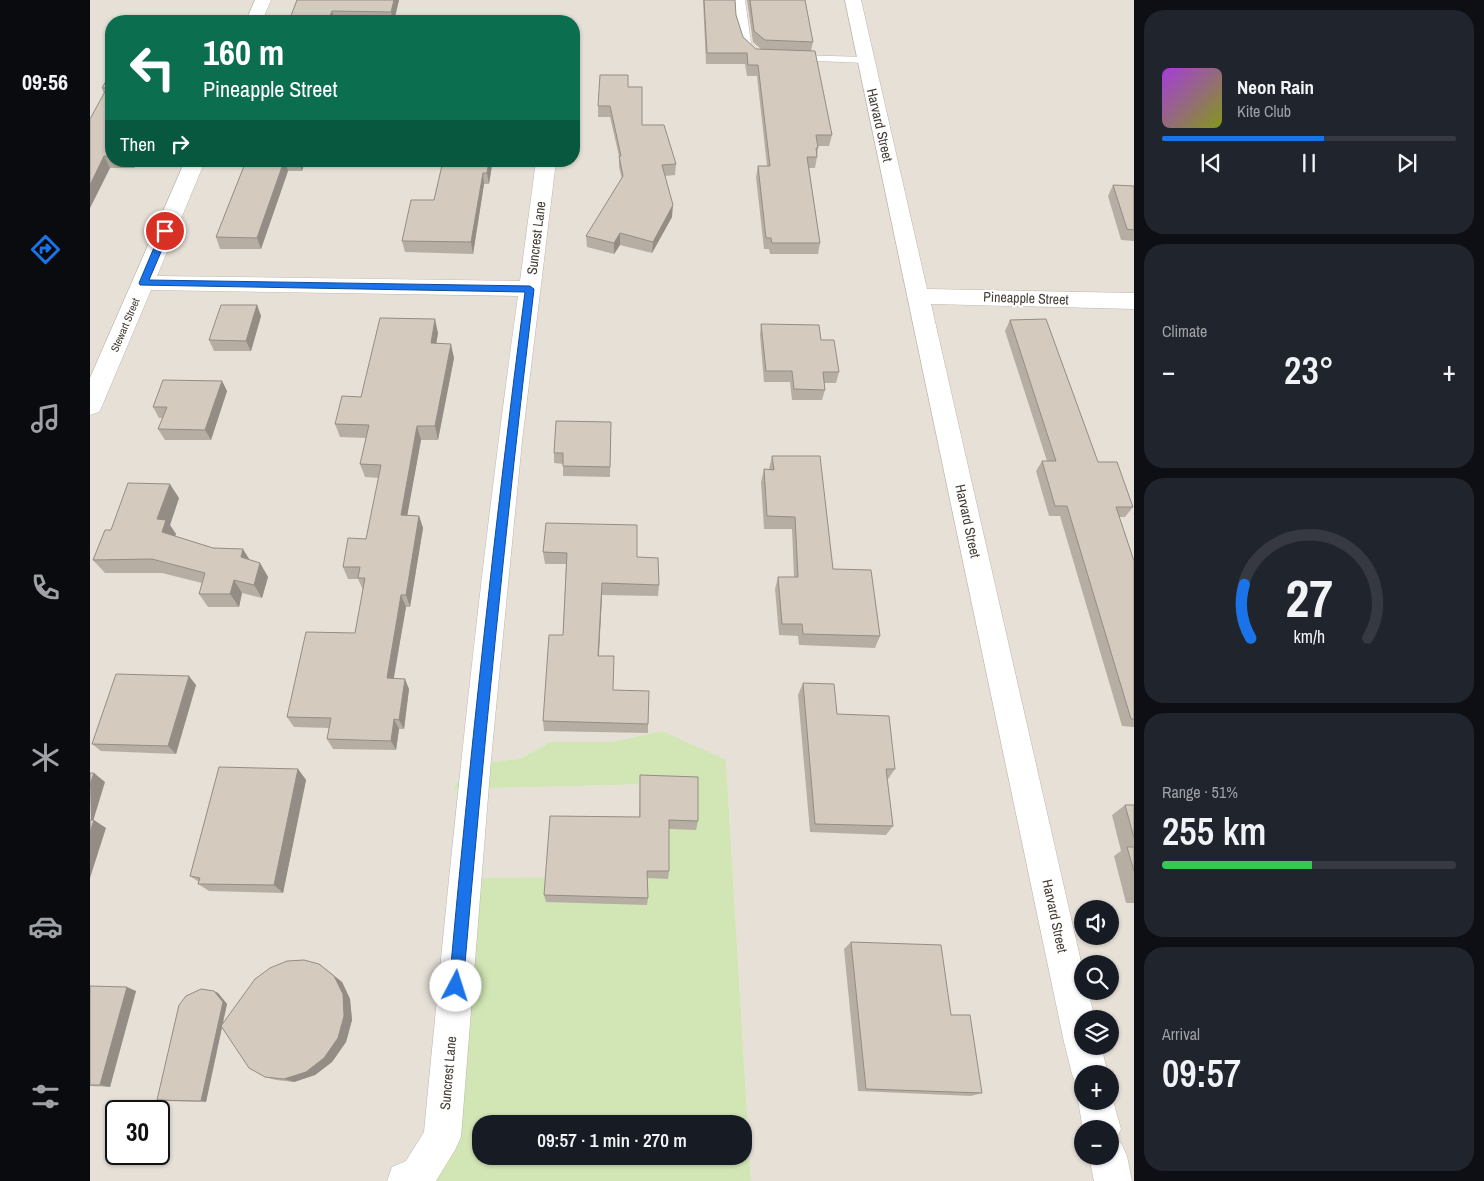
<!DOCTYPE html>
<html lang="en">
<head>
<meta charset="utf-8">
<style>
	body { margin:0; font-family:"Archivo Narrow",sans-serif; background:#20242c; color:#f1f3f6; height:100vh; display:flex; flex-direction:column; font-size:19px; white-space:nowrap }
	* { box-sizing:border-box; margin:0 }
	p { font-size:16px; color:#9ea1a6 }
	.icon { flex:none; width:28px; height:28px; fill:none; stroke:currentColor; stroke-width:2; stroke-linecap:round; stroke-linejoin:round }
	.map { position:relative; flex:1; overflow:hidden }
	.sheet { display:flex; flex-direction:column; gap:10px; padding:10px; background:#0d0f14; width:350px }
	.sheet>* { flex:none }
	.banner { position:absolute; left:15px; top:15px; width:475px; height:152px; border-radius:20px; box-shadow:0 1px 4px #0004; background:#0b6e4f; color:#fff; overflow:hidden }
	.tools { position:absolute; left:984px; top:900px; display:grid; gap:10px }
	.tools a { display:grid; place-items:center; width:45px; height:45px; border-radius:50%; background:#171b24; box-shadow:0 1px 4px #0004; font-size:25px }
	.speed { position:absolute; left:15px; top:1100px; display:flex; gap:10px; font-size:25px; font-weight:700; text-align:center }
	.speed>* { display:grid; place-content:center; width:65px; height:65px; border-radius:50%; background:#171b24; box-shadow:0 1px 4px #0004; line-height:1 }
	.speed .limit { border:2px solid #111; border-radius:8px; background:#fff; color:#111 }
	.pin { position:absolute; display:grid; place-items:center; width:42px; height:42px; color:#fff; margin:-21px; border:2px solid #fff; border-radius:50%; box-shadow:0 1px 5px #0007 }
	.me { position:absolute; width:55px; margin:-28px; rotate:5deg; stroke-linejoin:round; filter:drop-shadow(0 0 4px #0008) }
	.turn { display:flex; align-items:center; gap:18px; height:105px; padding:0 15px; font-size:22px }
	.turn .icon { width:65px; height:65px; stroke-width:2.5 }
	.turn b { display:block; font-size:35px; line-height:42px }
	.then { display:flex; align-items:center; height:48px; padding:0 15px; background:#0003; gap:10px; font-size:19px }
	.big { font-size:38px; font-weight:600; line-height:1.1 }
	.sheet .tile { flex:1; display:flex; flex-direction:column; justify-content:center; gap:8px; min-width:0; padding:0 18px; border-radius:20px; background:#20242c }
	.sheet .dial { align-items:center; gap:0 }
	.dial svg { height:130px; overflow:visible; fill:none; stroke:#363941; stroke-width:7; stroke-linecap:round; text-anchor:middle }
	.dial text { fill:#f1f3f6; stroke:none }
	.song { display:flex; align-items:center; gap:15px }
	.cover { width:60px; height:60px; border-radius:8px; background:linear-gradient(135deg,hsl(280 70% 55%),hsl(70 70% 35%)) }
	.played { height:5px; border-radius:2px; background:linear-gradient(90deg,#1a73e8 55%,#363941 55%) }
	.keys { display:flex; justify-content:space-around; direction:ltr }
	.heat { display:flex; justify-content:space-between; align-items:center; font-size:28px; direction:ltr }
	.charge { height:8px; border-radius:4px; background:linear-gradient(90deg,#34c759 51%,#363941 0) }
	.trip { position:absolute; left:382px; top:1115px; width:280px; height:50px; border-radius:20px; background:#171b24; box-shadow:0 1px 4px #0004; font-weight:600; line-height:50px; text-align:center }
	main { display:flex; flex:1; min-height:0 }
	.menu { display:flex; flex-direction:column; width:90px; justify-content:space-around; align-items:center; background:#090b0e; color:#9ea1a6 }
	.menu .icon { width:35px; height:35px }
	.menu .selected { color:#1a73e8 }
	.menu b { font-size:22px; color:#f1f3f6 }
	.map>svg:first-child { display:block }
</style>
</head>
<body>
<main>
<nav class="menu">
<b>09:56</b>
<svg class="icon selected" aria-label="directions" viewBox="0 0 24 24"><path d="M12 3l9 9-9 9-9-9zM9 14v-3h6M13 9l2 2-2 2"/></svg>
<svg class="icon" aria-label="music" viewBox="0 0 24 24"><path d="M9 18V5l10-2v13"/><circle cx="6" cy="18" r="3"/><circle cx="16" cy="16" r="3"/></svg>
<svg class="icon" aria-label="phone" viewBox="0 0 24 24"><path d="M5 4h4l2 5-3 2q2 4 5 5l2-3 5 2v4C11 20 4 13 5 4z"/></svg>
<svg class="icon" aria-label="climate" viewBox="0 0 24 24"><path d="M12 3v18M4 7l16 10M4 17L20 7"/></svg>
<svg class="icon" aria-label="car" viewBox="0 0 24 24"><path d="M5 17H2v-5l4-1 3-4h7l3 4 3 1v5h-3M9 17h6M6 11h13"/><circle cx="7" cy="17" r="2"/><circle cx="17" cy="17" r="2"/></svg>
<svg class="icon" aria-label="filters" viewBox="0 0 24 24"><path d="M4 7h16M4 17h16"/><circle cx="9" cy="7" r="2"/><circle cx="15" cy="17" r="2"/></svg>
</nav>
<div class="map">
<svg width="1044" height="1181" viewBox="0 0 1044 1181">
	<rect width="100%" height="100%" fill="#f3efe8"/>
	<path fill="#e6e0d7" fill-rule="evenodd" d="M0 0H1044V1181H661L636 761 572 731 522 742H461L429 759 378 765 363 789 564 784 566 877 339 1181H0ZM21 21H484V161H21ZM992 909H1020V936H992ZM992 964H1020V991H992ZM992 1019H1020V1046H992ZM992 1074H1020V1101H992ZM26 1111H69V1154H26ZM992 1129H1020V1156H992Z"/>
	<path fill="#d2e5b4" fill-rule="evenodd" d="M572 731 636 760 661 1181H339L365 878 565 877 564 784 363 789 378 765 429 759 461 742H522ZM391 1124H654V1156H391Z"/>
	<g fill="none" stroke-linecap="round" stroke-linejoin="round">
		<g stroke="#beb6ab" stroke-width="1">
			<path id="service" d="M645 0H655L661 43 674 55 672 57C645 64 646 16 645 0Z
				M704 55 776 57 782 60 776 63 700 60 698 58 700 56Z"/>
		</g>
		<g stroke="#beb6ab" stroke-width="1">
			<path id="minor" d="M165 0H181L172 21H156Z
				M755 0H771L837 289 1044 293V309L841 304 992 966V991H998L1005 1019H992V1046H1011L1018 1074H992V1089L987 1087 982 1074 974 1042Z
				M95 161H115L67 276 430 281 446 161H466L432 441 401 759 371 1137 365 1150 346 1181H297L302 1167 316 1161 334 1132C361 853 389 574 428 296L61 290 12 406 9 412 0 415V378Z
				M992 1089V1101H1020V1090L1031 1129 1026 1140 1031 1143 1037 1156 1042 1181H1004L999 1156H1020V1129H993L988 1101Z"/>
		</g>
		<use href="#service" fill="#fff" fill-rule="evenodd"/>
		<use href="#minor" fill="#fff" fill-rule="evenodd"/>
	</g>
	<path fill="#b6aea3" d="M207 0H309L304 21H199Z
		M613 0H645L646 15 653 37 666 49H671L663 42 657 0H715L723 42 721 51 742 135 739 146H728L727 157 725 168H719L730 243 728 254H680L679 249H674L666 177 668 166H677L667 76H657L655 64H616Z
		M21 72V161H48L44 168H20L0 208V119L14 94 12 88Z
		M538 87 552 125 586 164 585 175 575 176 582 217 562 253 530 245 524 254 497 247 496 236 532 179 529 167V156L520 117H508V106Z
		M156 161H215L212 171H198L171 249H130L126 237Z
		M353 161H406L405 165H402L399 184H394L383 254 315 252 312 241 344 200Z
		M1023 185 1044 186V241L1031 240 1018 196Z
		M167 305 171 316 161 351H124L119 340Z
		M920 320 1008 462 1043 507 1035 517H1029L1044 561V727L1032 726 970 516H959L946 471 952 461H957L915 331Z
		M671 324 749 372 746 383H734L735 390 732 400H702L700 382H674L670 335Z
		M348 333 346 344 364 358 348 440H331L317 515 329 516 333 528 320 607H316L303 678 319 689 314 729H309L306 750 243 749 237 739 239 728 204 727 197 717 265 633 273 590 268 579H258L253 567 276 539 289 478 275 477 270 464 276 438 250 437 245 424 271 397Z
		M132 381 137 391 121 440H75L68 429 73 418H69L63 407Z
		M521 422 520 477 473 476V464L464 463V453Z
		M682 456 743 569 790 636 785 648 709 645 708 636 689 635 685 589 688 577H704L702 529H674L671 482 674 469H679Z
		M89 498 80 525 86 534 85 536 170 563 178 577 172 598 152 593 149 607H118L109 594 112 583 72 573H15L3 560 21 530Z
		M456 523 547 557 569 585 568 596 512 595 509 656 523 690 558 724V733L454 731 453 721 473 635 476 564H455L453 552Z
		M713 683 805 769 798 779H797L803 826 796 835 720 832 708 695Z
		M106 685 86 754 11 751 2 744Z
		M208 769 216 780 193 893 119 891 108 884 109 882 100 876Z
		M550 775 608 821 606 830 579 829V871L578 879 557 878 558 898 557 905 456 902 454 895 549 817Z
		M1035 805H1044V903H1036L1024 856 1031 851 1022 815Z
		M761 942 861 1015 892 1093 881 1096 768 1091 754 949Z
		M229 964 252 982 260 999 262 1020 256 1042 242 1062 225 1075 204 1082 186 1080 175 1077 132 1027 116 1102 72 1101 67 1100 124 991 128 993 137 1004 132 1024Z
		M0 986 46 991 20 1087 0 1086Z"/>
	<path fill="#948d85" d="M304 0H309L304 21H303L301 12Z
		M242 11 245 21H238Z
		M14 156 20 168 0 208V185Z
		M41 161H48L44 168Z
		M194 161H195L198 171 171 249 167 238Z
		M208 161H215L212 171Z
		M399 161H401L402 165 399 184 397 173Z
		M393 173 394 184 383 254 381 242Z
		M583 205 582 217 562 253 563 242Z
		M530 233V245L524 254V243Z
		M167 305 171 316 161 351 156 341Z
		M345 319 348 333 344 357 341 343Z
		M361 344 364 358 348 440 345 426Z
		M132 381 137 391 121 440 115 430Z
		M327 426 331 440 315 528 311 515Z
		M80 484 89 498 80 525 86 534 82 546 72 532 67 519Z
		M329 516 333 528 320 607 316 595Z
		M153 549 161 562 151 557Z
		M170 563 178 577 172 598 164 585Z
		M144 580 152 593 149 607 140 594Z
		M512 583V595L508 667V656Z
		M311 595 316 607 302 689 297 678Z
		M99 676 106 685 86 754 78 746Z
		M315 679 319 689 314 729 309 720Z
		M304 719 309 729 306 750 301 741Z
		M208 769 216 780 193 893 184 885Z
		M4 773 15 782 1 828 0 784Z
		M4 820 16 828 0 878V832Z
		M229 964 252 982 260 999 262 1020 256 1042 242 1062 225 1075 204 1082 194 1079Z
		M37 987 46 991 20 1087 10 1085Z
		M124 991 128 993 137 1004 116 1102 111 1101Z"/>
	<path fill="#d4cabe" stroke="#948d85" d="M207 0H304L301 12 242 11 238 21H199Z
		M614 0H645L646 15 653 37 666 49 725 51 742 135H726L728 148H726L727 157H717L730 243H682L681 238H676L668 166H680L668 65H658L657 53H617Z
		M660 0H715L723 42 675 40 664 31Z
		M21 72V157L14 156 0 185V119L17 88H12Z
		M510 75H538V87H552V125H574L586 164 572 165 583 205 563 242 530 233 524 243 496 236 533 176 529 156H531L520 106H508Z
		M156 161H194L167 238 126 237Z
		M353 161H399L397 173H393L381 242 312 241 321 200H344Z
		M1023 185 1044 186V230L1037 229Z
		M131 305H167L156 341 119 340Z
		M290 318 345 319 341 343 361 344 345 426H327L311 515 329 516 316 595H311L297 678 315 679 309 720 304 719 301 741 237 739 241 718 197 717 216 632 265 633 275 578H268L270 567H253L258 538 276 539 291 465 270 464 279 425 245 424 252 396 271 397Z
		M956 319 1008 462H1027L1043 507H1026L1044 561V719H1041L977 506H965L952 461H966L920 320Z
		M671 324 729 325 731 340H744L749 372H733L735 390 704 389 702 371H676Z
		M73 380 132 381 115 430 68 429 77 407H63Z
		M466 421 521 422 520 467 473 466V453H464Z
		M682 456H730L743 569 781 570 790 636 713 634 712 624H692L688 577H708L705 517 677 516 674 469 684 470Z
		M38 483 80 484 67 519 76 520 72 532 123 548 153 549 151 557 170 563 164 585 144 580 140 594H109L115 573 62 559 3 560 15 530H21Z
		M456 523 547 525V557L568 558 569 585 512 583 508 656H524L523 690 559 691 558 724 453 721 459 635H473L477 553 453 552Z
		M26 674 99 676 78 746 2 744Z
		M713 683 744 684 747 714 799 716 805 769H796L803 826 725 824Z
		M129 767 208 769 184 885 108 884 110 878 100 876Z
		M0 773H4L0 784Z
		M550 775 608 777V821L579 820V871H557L558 898 454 895 460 816 550 817Z
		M1035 805H1044V838Z
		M0 820H4L0 832Z
		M1037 847H1044V871Z
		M761 942 851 945 861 1015H880L892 1093 776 1089Z
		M214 960 229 964 244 976 253 994 254 1016 248 1038 234 1058 216 1072 194 1079 175 1077 159 1068 131 1026 165 979 180 968 197 961Z
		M0 986 37 987 10 1085H0Z
		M111 989 124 991 133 1002 111 1101 67 1100 89 1005 96 996Z"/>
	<path fill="#1a73e8" stroke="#114b97" d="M75 228 80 231 59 280 440 286 444 289C416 521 393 753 373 986L371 991 366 993 361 991 359 986C380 754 405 523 435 292L50 285 49 283 71 231Z"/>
	<g text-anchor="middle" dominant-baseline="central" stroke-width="4.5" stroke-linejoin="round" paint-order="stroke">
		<g font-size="11" fill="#463f37" stroke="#fff">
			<text transform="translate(35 325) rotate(-67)">Stewart Street</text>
		</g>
		<g font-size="14" fill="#463f37" stroke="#fff">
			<text transform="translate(790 125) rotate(77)">Harvard Street</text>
			<text transform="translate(446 238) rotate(-83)">Suncrest Lane</text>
			<text transform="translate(936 298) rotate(2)">Pineapple Street</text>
			<text transform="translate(878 521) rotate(78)">Harvard Street</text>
			<text transform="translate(965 916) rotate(78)">Harvard Street</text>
			<text transform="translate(358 1073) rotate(-85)">Suncrest Lane</text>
		</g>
	</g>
</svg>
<div class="tools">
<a><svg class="icon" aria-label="sound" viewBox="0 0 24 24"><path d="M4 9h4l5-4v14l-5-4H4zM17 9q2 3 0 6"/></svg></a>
<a><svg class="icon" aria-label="search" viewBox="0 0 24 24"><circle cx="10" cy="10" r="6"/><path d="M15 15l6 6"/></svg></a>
<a><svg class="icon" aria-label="layers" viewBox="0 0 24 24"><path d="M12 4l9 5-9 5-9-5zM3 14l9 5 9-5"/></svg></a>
<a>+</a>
<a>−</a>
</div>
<div class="speed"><div class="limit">30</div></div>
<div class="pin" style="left:75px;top:231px;background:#d93025"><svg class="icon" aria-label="arrive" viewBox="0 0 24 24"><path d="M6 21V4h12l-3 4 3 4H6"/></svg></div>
<svg class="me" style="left:366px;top:986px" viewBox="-20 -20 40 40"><circle r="19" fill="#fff"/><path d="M0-13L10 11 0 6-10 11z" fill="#1a73e8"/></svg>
<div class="trip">09:57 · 1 min · 270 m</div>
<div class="banner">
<div class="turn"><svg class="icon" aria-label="left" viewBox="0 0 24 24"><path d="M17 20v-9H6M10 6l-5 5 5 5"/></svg><div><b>160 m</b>Pineapple Street</div></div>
<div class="then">Then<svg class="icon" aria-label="right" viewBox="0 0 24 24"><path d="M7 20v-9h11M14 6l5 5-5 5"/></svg></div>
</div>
</div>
<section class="sheet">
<div class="tile">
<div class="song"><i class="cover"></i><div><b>Neon Rain</b><p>Kite Club</p></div></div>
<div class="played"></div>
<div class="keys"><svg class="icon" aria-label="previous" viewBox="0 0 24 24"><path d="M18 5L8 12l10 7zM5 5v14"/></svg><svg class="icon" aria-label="pause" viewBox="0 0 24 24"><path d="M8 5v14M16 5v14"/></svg><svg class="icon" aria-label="next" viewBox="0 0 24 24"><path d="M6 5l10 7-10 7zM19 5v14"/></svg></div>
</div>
<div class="tile"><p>Climate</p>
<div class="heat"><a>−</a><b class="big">23°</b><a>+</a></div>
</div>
<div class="tile dial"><svg viewBox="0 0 100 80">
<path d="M14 69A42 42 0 1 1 86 69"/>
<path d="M14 69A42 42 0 0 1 10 36" stroke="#1a73e8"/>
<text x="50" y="56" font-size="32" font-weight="700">27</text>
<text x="50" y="72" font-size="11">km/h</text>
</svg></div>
<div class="tile"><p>Range · 51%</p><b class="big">255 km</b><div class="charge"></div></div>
<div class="tile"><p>Arrival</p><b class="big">09:57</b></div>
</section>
</main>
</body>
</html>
